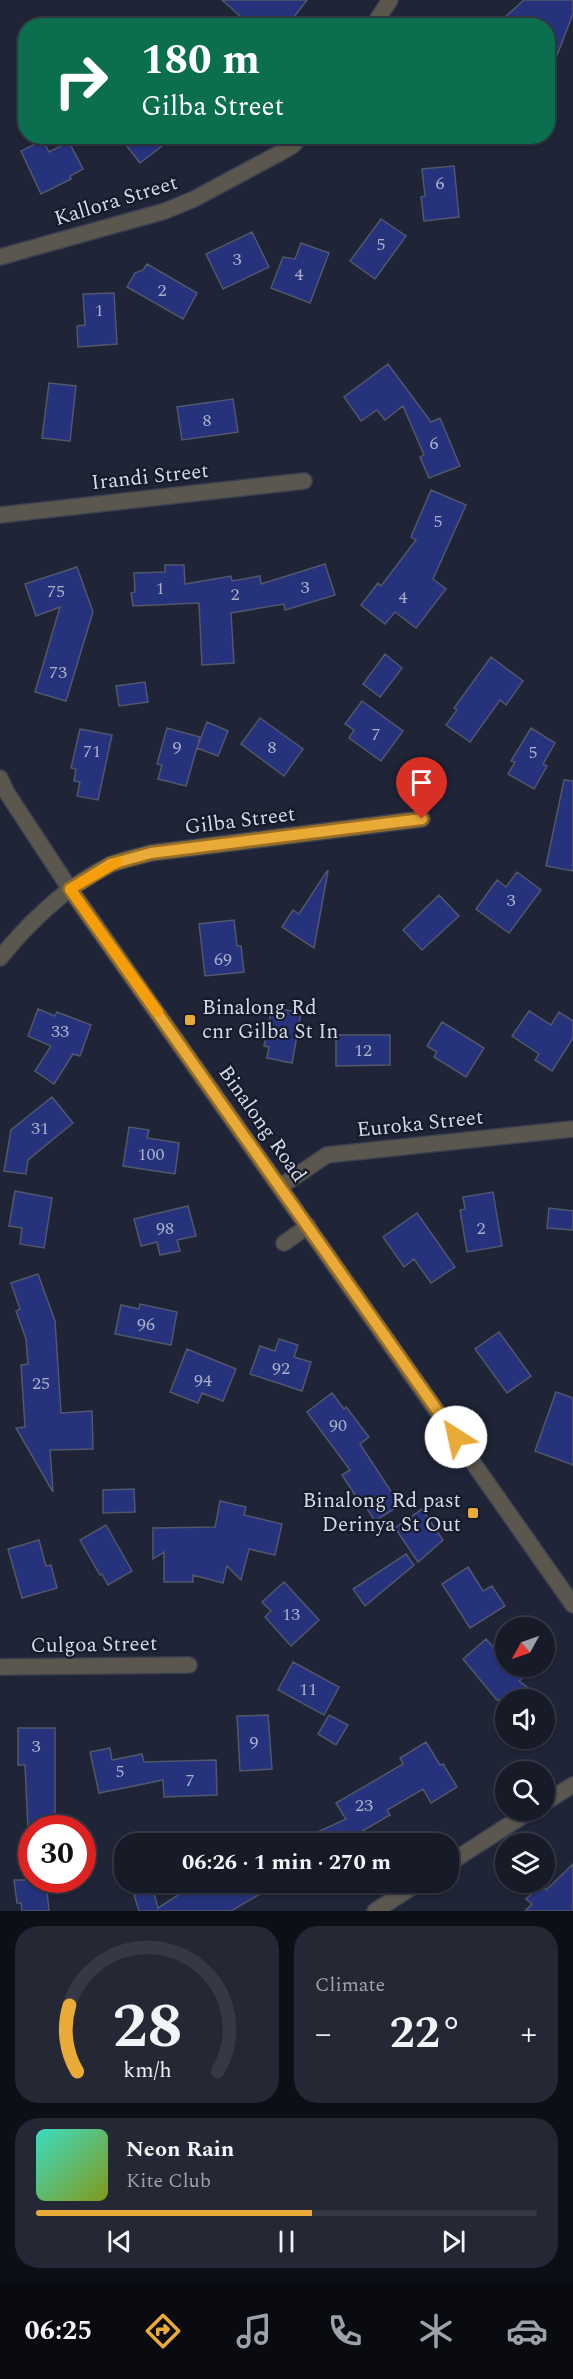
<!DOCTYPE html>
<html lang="en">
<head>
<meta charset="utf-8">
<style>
	body { margin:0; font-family:Spectral,serif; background:#242834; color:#f1f3f6; height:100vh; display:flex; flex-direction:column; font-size:22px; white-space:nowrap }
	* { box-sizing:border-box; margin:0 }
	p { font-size:20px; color:#9ea1a8 }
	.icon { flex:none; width:33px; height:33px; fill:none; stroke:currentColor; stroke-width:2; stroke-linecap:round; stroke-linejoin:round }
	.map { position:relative; height:1911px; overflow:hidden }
	.drawer { display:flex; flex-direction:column; gap:15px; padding:15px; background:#0d0f16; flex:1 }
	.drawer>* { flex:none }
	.hud { position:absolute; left:18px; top:18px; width:537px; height:126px; border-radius:24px; box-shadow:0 2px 4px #0004,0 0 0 2px #363945; background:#0b6e4f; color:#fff; overflow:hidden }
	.needle { width:39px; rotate:230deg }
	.fabs { position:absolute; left:495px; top:1617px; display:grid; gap:12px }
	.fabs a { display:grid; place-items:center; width:60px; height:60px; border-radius:50%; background:#171b28; box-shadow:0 2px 4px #0004,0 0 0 2px #363945; font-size:30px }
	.speed { position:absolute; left:18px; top:1815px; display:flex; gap:12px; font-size:30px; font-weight:700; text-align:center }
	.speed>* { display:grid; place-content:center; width:78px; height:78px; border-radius:50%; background:#171b28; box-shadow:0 2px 4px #0004,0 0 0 2px #363945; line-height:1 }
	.speed .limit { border:9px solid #d22; background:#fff; color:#111 }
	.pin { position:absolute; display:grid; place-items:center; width:51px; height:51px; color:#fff; margin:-62px -26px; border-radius:50% 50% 50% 0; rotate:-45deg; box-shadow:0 0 6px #0007 }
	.pin .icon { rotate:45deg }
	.me { position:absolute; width:66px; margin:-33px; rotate:325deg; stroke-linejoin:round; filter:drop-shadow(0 0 4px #0008) }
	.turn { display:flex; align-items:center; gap:21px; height:126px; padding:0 24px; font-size:27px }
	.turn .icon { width:78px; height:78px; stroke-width:2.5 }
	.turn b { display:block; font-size:42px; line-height:51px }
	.big { font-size:45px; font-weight:700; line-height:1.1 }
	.drawer .tile { flex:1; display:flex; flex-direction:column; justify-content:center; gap:9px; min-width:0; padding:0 21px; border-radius:24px; background:#242834 }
	.drawer .dial { align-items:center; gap:0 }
	.dial svg { height:156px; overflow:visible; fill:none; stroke:#363945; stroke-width:7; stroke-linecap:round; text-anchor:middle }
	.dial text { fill:#f1f3f6; stroke:none }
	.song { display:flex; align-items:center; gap:18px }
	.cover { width:72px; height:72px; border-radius:9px; background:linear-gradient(135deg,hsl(170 70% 55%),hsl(70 70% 35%)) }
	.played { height:6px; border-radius:3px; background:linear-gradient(90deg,#eaaa38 55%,#363945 55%) }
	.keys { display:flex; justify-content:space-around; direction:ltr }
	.heat { display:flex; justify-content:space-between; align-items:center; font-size:33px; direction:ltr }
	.drawer .tiles { flex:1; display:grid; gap:15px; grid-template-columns:1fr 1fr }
	.tile:last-child { grid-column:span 2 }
	.trip { position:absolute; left:114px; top:1833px; width:345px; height:60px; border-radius:24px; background:#171b28; box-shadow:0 2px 4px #0004,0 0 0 2px #363945; font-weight:700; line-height:60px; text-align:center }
	.menu { display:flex; height:96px; justify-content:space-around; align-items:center; background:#090b10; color:#9ea1a8 }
	.menu .icon { width:42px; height:42px }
	.menu .active { color:#eaaa38 }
	.menu b { font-size:27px; color:#f1f3f6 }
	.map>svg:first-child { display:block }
</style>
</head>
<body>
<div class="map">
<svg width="573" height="1911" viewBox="0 0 573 1911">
	<rect width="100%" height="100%" fill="#1f2436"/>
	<path fill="#26327b" stroke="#51576c" stroke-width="1.5" d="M222 0H307L287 26H230L239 15Z
		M524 0H573V14L549 76H548V26H495Z
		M119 136H175L140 163Z
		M43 140 49 152 69 142 83 169 70 176 71 179 41 194 21 151Z
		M454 166 459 217 424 221 421 197 425 196 422 169Z
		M381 219 406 236 375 279 350 261Z
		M252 232 269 267 223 289 206 254Z
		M301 243 329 253 310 303 271 288 283 257 295 259Z
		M147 264 197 293 183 319 127 287 135 273 143 270Z
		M114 293 117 344 78 347 77 326 85 325 83 294Z
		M388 364 431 422 440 418 460 466 429 478 420 457 424 455 403 406 385 420 377 410 361 421 344 397Z
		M49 383 76 386 70 441 42 438Z
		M233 399 238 432 182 440 177 407Z
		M431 490 466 505 433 579 446 589 416 628 395 612 385 624 361 605 378 583 381 586 416 540 411 537Z
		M325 564 335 595 285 610 284 604 231 613 234 663 202 665 199 603 133 606 131 593 135 592 134 573 165 572V565H184L185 584 231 576 232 581 260 576 261 584Z
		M77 567 93 612 66 701 35 692 60 607 36 616 25 584Z
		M385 654 402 668 380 697 363 684Z
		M491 657 523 681 506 705 500 700 470 742 446 725 457 710 454 708Z
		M145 682 148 702 119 706 116 686Z
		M362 701 403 731 381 761 349 738 354 730 345 724Z
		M260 718 303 749 284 776 241 744Z
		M207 722 228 731 218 756 197 748Z
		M167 728 200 737 186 786 158 779 162 765 157 764Z
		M531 728 555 743 543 764 547 766 534 789 508 774 515 762 511 761Z
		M80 729 112 735 98 800 77 796 80 782 74 781 76 769 71 768Z
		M564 780 573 781V871L546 866Z
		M327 871H328L314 948 282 927 293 910 299 914Z
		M517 872 541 890 509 933 476 909 497 880 506 887Z
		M439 895 459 916 422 950 403 930Z
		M234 920 237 946H241L244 972 205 976 199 924Z
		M272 1007 301 1013 292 1063 267 1058 269 1047 264 1046Z
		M38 1009 55 1016 57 1012 91 1025 80 1056 73 1054 54 1084 35 1071 51 1046 28 1036Z
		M529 1011 551 1025 559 1012 573 1021V1038L552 1071 535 1060 539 1054 512 1036Z
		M442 1022 484 1048 466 1077 434 1057 437 1052 427 1046Z
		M336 1035H390V1065L336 1066Z
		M52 1097 73 1123 28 1160 26 1174 4 1171 11 1130Z
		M129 1127 149 1130 147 1138 179 1143 175 1174 123 1166Z
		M15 1191 52 1198 44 1248 20 1244 22 1228 9 1226Z
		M493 1192 502 1246 467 1252 460 1210 465 1209 463 1197Z
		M188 1206 196 1236 177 1240 180 1251 160 1255 157 1242 141 1246 134 1219Z
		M549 1208 573 1211V1230L547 1228Z
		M417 1213 455 1267 431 1283 414 1259 404 1267 383 1237Z
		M38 1274 55 1321 61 1413 92 1411 93 1449 50 1450 53 1492 16 1428 25 1427 21 1365 28 1364 26 1339 16 1311 20 1309 11 1283Z
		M140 1304 177 1312 171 1345 115 1334 121 1305 139 1309Z
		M499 1332 531 1376 507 1393 475 1349Z
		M279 1339 298 1345 294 1357 311 1362 302 1391 250 1374 260 1346 275 1351Z
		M187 1349 236 1369 223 1401 202 1393 198 1403 170 1392Z
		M556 1392 573 1398V1465L535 1451Z
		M332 1393 344 1409 346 1407 369 1437 360 1444 400 1505 375 1521 364 1504 362 1506 342 1475 350 1470 307 1412Z
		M134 1489 135 1512 103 1513V1490Z
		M220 1501 246 1507 244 1515 282 1524 275 1555 249 1549 241 1580 227 1566 223 1583 193 1575V1582H164V1552L153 1559V1528L215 1527Z
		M422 1509 443 1540 418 1562 395 1528Z
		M106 1525 132 1571 108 1585 102 1574 100 1575 80 1540Z
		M39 1540 46 1566 51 1565 57 1588 22 1598 8 1549Z
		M406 1554 414 1565 365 1606 353 1589Z
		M468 1567 483 1591 492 1586 505 1606 470 1628 442 1584Z
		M284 1582 319 1620 291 1646 265 1617 271 1611 262 1602Z
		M486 1639 506 1661V1666H536L519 1681 545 1700H497L463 1659Z
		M293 1662 339 1687 324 1715 278 1690Z
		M268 1715 272 1769 240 1771 237 1716Z
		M329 1715 348 1725 336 1745 318 1734Z
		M18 1728H55V1828H28L25 1765H18Z
		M426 1742 440 1765 443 1764 457 1787 431 1803 423 1789 387 1810 390 1815 340 1844H292L346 1819 336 1803 403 1764 400 1758Z
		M110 1748 112 1760 142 1754 144 1762 216 1760 217 1795 164 1797 163 1780 99 1793 90 1752Z
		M573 1864V1911H525L532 1904 526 1899 541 1885 546 1890Z
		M14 1880H46L49 1911H22L21 1903H17Z
		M198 1882H281L231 1911H139L134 1895 153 1890 158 1908Z"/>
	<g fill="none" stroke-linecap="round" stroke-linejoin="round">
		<g stroke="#3c4152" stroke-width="18">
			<path id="minor" d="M373 26 390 0
				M0 257 165 211 194 199 278 154 292 146 301 136
				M0 515 304 481
				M0 778 7 793 70 889 573 1605
				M0 958C31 920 66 886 110 865 123 859 138 857 151 853L422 819
				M281 1186 327 1155 573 1129
				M284 1243 308 1226
				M0 1667 189 1665
				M544 1803 573 1785
				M448 1864 532 1810
				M375 1911 420 1882"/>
		</g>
		<use href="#minor" stroke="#5c574e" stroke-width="15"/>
	</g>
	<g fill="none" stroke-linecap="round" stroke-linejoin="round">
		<g stroke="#986e24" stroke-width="15">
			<path id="route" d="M422 819 151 853 111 864 70 889 456 1437"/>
		</g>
		<use href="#route" stroke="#eaaa38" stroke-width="10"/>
		<path stroke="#f59e0b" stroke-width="10" d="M118 862 70 889 158 1012"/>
	</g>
	<g fill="#eaaa38" stroke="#161b2c" stroke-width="2">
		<rect x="184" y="1014" width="12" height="12" rx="3"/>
		<rect x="467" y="1507" width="12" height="12" rx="3"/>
	</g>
	<g text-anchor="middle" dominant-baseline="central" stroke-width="4.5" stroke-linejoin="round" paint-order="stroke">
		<g font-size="18" fill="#a9afca">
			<text x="440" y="183">6</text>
			<text x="381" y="244">5</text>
			<text x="237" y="259">3</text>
			<text x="299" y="274">4</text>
			<text x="162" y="290">2</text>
			<text x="99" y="310">1</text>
			<text x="207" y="420">8</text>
			<text x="434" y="443">6</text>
			<text x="438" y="521">5</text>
			<text x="305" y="587">3</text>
			<text x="160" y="588">1</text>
			<text x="56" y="591">75</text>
			<text x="235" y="594">2</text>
			<text x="403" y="597">4</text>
			<text x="58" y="672">73</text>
			<text x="376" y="734">7</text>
			<text x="177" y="747">9</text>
			<text x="272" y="747">8</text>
			<text x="92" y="751">71</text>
			<text x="533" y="752">5</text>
			<text x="511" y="900">3</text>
			<text x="223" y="959">69</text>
			<text x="60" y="1031">33</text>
			<text x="363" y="1050">12</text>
			<text x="40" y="1128">31</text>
			<text x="151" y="1154">100</text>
			<text x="165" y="1228">98</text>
			<text x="481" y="1228">2</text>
			<text x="146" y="1324">96</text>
			<text x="281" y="1368">92</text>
			<text x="203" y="1380">94</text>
			<text x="41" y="1383">25</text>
			<text x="338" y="1425">90</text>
			<text x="291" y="1614">13</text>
			<text x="308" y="1689">11</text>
			<text x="254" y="1742">9</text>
			<text x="36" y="1746">3</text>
			<text x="120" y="1771">5</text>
			<text x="190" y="1780">7</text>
			<text x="364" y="1805">23</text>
		</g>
		<g font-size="21" fill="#d5d9e5" stroke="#161b2c">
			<text transform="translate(116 201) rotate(-17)">Kallora Street</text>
			<text transform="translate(150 477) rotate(-6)">Irandi Street</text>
			<text transform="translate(240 821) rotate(-7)">Gilba Street</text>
			<text transform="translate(262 1124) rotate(55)">Binalong Road</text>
			<text transform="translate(420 1124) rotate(-6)">Euroka Street</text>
			<text transform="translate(94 1645) rotate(-1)">Culgoa Street</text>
		</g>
		<g font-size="21" fill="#d5d9e5" stroke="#161b2c" text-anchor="start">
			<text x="202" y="1008">Binalong Rd<tspan x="202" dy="24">cnr Gilba St In</tspan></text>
			<text x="461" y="1501" text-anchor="end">Binalong Rd past<tspan x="461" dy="24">Derinya St Out</tspan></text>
		</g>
	</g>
</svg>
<div class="fabs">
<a><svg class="needle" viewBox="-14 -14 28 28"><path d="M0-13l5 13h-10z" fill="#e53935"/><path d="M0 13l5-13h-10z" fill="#9ea1a8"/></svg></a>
<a><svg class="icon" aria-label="sound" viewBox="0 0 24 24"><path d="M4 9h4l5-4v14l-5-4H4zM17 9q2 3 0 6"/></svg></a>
<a><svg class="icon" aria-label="search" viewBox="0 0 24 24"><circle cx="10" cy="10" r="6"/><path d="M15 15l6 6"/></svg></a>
<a><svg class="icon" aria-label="layers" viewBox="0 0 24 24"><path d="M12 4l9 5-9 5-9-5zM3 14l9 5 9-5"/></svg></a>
</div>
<div class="speed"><div class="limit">30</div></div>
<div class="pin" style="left:422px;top:819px;background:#d93025"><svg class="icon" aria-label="arrive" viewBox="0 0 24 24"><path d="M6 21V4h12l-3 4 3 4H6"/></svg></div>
<svg class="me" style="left:456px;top:1437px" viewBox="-20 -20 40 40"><circle r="19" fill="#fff"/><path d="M0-13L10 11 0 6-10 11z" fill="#eaaa38"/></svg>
<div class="trip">06:26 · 1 min · 270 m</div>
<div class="hud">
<div class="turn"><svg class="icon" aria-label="right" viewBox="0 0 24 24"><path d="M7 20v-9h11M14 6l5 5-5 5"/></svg><div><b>180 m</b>Gilba Street</div></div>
</div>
</div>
<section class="drawer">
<div class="tiles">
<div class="tile dial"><svg viewBox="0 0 100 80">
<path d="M14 69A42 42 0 1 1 86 69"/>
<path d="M14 69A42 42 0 0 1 10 35" stroke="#eaaa38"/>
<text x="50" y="56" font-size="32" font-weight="700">28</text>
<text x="50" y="72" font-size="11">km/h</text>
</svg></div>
<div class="tile"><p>Climate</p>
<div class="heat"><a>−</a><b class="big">22°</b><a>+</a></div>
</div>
<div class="tile">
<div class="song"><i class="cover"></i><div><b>Neon Rain</b><p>Kite Club</p></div></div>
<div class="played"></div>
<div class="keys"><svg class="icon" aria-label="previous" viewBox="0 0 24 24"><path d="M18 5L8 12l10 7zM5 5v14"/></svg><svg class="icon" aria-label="pause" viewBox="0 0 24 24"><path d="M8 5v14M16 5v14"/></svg><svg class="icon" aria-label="next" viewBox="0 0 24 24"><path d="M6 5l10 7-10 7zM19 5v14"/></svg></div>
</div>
</div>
</section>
<nav class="menu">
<b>06:25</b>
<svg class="icon active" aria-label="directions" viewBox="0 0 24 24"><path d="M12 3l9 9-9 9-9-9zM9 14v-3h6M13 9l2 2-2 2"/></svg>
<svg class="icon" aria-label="music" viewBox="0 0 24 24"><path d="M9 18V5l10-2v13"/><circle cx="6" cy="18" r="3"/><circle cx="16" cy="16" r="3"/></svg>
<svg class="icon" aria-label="phone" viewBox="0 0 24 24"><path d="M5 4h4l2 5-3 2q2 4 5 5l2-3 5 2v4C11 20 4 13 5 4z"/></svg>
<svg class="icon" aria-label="climate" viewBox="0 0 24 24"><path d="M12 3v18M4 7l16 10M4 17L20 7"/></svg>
<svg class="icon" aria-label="car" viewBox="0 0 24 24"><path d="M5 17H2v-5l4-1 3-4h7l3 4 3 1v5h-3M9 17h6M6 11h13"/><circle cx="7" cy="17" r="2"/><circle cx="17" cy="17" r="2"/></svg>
</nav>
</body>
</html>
